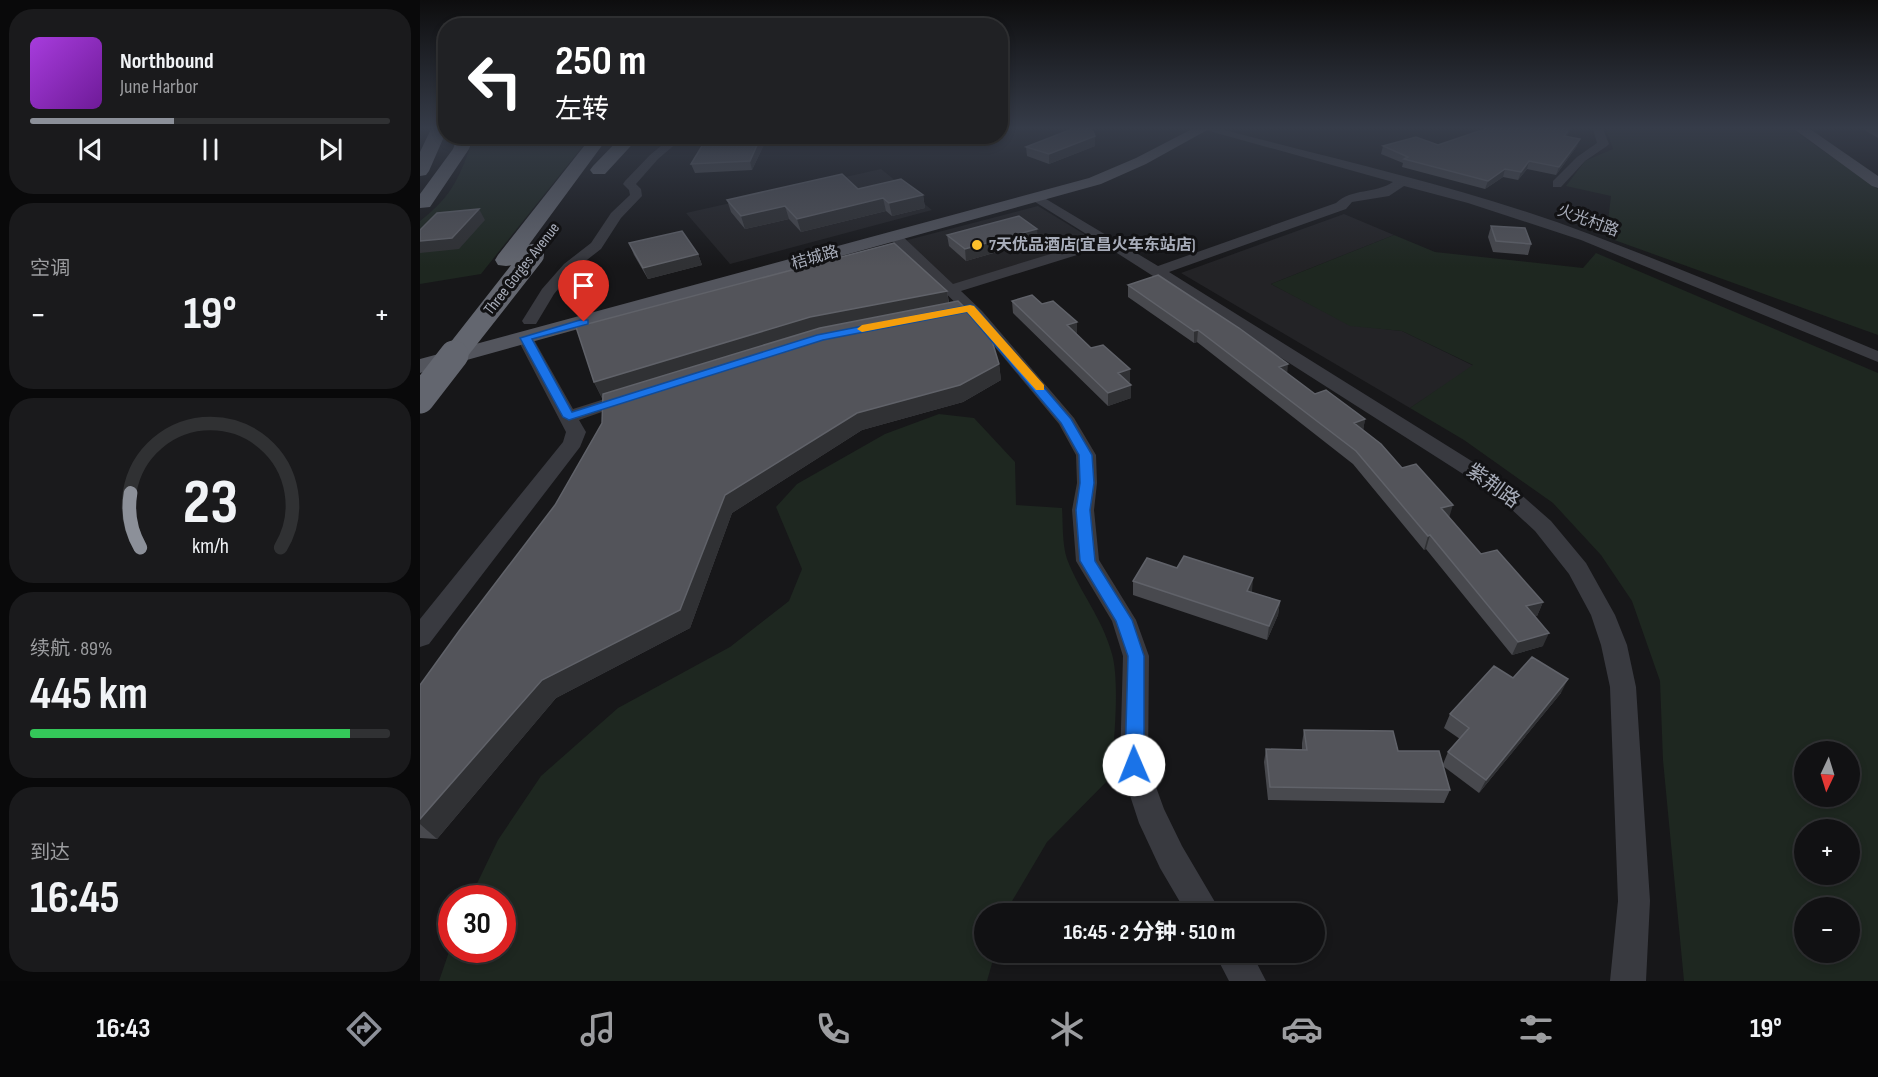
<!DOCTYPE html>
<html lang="zh">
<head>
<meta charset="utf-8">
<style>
	body { margin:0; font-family:"Sofia Sans Condensed","Noto Sans SC",sans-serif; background:#1a1a1c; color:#f1f3f6; height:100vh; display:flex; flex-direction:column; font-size:22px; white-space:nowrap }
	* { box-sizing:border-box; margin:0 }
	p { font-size:20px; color:#9c9da0 }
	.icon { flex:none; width:33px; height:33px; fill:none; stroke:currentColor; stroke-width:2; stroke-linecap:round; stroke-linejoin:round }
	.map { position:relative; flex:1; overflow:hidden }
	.drawer { display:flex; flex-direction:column; gap:9px; padding:9px; background:#09090a; width:420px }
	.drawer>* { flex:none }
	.hud { position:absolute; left:18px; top:18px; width:570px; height:126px; border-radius:24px; box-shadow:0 3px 9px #0003,0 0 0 2px #303133; background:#202124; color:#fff; overflow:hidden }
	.needle { width:39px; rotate:184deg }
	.buttons { position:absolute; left:1374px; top:741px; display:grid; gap:12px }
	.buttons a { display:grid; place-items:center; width:66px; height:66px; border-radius:50%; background:#111113; box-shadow:0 3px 9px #0003,0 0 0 2px #303133; font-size:30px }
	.speed { position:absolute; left:18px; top:885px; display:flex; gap:12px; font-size:30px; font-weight:700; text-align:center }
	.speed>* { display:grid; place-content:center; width:78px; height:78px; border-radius:50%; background:#111113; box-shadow:0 3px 9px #0003,0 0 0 2px #303133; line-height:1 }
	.speed .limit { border:9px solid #d22; background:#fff; color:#111 }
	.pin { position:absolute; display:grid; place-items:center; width:51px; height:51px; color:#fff; margin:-62px -26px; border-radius:50% 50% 50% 0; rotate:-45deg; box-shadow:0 0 6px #0007 }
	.pin .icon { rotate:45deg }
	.me { position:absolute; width:66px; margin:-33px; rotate:359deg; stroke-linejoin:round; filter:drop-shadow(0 0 4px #0008) }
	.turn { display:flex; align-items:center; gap:21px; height:126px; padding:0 18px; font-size:27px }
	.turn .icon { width:78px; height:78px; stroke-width:2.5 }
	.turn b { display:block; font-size:42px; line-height:51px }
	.big { font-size:45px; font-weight:700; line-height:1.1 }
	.drawer .tile { flex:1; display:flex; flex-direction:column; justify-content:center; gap:9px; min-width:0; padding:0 21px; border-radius:24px; background:#1a1a1c }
	.drawer .dial { align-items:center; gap:0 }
	.dial svg { height:156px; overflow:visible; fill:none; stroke:#303133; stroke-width:7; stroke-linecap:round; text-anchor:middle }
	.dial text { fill:#f1f3f6; stroke:none }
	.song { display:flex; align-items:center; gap:18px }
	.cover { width:72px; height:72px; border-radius:9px; background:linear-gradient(135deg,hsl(280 70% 55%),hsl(280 70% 35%)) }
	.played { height:6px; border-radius:3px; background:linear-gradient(90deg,#8c9099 40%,#303133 40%) }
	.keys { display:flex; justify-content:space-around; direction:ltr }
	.heat { display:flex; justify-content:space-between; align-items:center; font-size:33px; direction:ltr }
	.charge { height:9px; border-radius:4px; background:linear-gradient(90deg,#34c759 89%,#303133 0) }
	.trip { position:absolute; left:554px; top:903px; width:351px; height:60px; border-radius:30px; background:#111113; box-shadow:0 3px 9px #0003,0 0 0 2px #303133; font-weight:700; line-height:60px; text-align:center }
	.menu { display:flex; height:96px; justify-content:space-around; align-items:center; background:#070708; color:#9c9da0 }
	.menu .icon { width:42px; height:42px }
	.menu .active { color:#8c9099 }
	.menu b { font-size:27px; color:#f1f3f6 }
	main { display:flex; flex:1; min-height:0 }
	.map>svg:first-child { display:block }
</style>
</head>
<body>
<main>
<section class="drawer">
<div class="tile">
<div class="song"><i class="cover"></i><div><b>Northbound</b><p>June Harbor</p></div></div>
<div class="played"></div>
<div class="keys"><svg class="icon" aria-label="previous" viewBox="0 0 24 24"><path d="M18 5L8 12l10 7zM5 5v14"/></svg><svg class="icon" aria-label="pause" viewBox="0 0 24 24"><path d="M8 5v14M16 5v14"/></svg><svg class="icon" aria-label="next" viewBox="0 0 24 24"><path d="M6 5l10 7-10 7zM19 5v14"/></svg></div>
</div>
<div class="tile"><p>空调</p>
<div class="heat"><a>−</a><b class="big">19°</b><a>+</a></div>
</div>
<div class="tile dial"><svg viewBox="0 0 100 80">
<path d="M14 69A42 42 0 1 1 86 69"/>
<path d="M14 69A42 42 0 0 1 9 41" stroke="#8c9099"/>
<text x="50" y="56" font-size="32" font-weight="700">23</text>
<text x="50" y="72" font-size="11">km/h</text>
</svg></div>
<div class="tile"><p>续航 · 89%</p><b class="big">445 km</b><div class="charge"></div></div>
<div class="tile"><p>到达</p><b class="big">16:45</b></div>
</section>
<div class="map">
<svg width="1458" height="981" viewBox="0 0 1458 981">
	<rect width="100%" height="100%" fill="#171719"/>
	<path fill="#232326" d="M461 169 512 210 310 264 266 213Z
		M618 206 677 242 530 290 480 242Z
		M924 214 974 235 851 284 930 325 982 331 1054 366 990 408 761 273Z"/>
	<path fill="#1e2720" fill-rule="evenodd" d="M1186 129H1372L1458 189V335L1186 237 1191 196 1146 186 1165 161 1193 149Z
		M54 137H170L61 274 0 284V221C34 195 40 175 54 137Z
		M974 235 1015 252 1163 268 1176 253 1458 373V981H1264L1243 760 1240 681 1212 601 1181 555 1133 503 1044 440 990 408 1053 365 982 331 930 326 851 284ZM1384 752H1430V796H1384ZM1384 830H1430V874H1384ZM1384 908H1430V952H1384Z
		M519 414 554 418 595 462 596 505 642 508C643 524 642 544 647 559 660 593 682 617 692 654 700 682 694 748 690 778L627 842 585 913 564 914V952L575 953 567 981H19L31 946 32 950H82V898H50L78 840 121 776 198 708 310 647 369 601 382 569 356 507 377 484 465 434Z"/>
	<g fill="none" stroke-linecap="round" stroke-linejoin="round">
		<path fill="#393a40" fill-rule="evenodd" d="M782 129H801C925 162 1052 189 1172 235 1268 271 1363 312 1458 351V362L1161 240 1048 203 984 186 969 196 932 202 926 209 749 272 1090 485 1131 521 1166 563 1195 615 1207 645 1216 687 1230 901 1226 981H1190L1198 901 1190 687 1181 645 1171 615 1149 574 1115 531 1076 495 686 246 541 291 562 311 654 418 676 455 677 483 674 510 679 560 716 620 729 656 728 765 744 809 762 846 802 914H767L740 868 719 823 700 765 703 656 692 621 656 561 652 510 657 483 656 455 639 424 550 317 467 236 474 232 479 233 533 284 676 240 612 200 610 197 616 193 738 266 916 203C932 188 955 194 973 182Z
			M1173 129H1183L1189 144 1187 146 1165 161 1141 187H1133V181L1157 157 1177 143Z
			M253 136H265L238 159 216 184 221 189 222 196 201 218 181 249 154 270 134 294 116 324H104L102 321 122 289 144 264 171 243 191 213 210 195 209 190 203 184 205 181 230 155Z
			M105 333 113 338 153 409 210 391 216 392 219 396 216 400 159 420 166 432 160 447 9 644 0 647V619L143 442 146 432 97 338Z
			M794 952H831L846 981H809Z"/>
		<path fill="#53555d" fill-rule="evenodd" d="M772 129H789L726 164 681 184 0 373V359L669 178 716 158Z
			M1374 129H1390L1458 176V188L1452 186Z"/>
		<path fill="#63666f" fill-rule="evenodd" d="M11 129H26V132L9 171 6 175 0 176V152Z
			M38 136H54L49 149 10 207 0 208V194L33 149Z
			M172 136H189L94 265 86 266 78 265 75 260 78 255Z
			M202 136H220L185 174H173L170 170 173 166Z"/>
		<path stroke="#63666f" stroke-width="22" d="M33 357 113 255"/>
		<path stroke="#63666f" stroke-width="29" d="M0 399 34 355"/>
	</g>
	<path fill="#48494e" d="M1443 129H1458V138Z
		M288 136H348L332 170 275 173 271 164Z
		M675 136V146L629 164 607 156 606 147Z
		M1147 136 1157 146 1136 175 1107 169 1098 180 1083 177 1065 189 982 167 983 163 961 154 963 146 1018 145Z
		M438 189 503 195 505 208 472 216 466 211 381 232 369 219 325 229 311 212 307 200Z
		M1071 226 1111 244 1108 255 1073 252 1068 237Z
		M527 235 618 240 546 261 529 246Z
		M209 243 278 254 282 265 228 279 214 255Z
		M474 243 527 291 529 302 538 301 569 331 579 364 581 380 543 402 442 430 312 513 270 628 136 698 17 839 0 838V685L39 631 135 505 182 423 183 397 182 398 174 382 156 327Z
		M708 285 867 373 895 394 945 419 943 430 982 468 1029 518 1061 554 1123 602 1117 616H1115L1123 646 1092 655 1006 549 1004 550 933 464 777 342 774 343 708 297Z
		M592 301 622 304 657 322V334L671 348 710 382 708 383 711 385V398L688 406 593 313Z
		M713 581 831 592 860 601 858 615 847 640 713 595Z
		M1093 678 1141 693 1059 793 1023 766 1030 790 1024 803 848 800 844 762 846 749 882 750V743L884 730 978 751 1023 764 1028 752 1040 739 1024 728 1030 714Z"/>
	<path fill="#303134" d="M1149 129H1152L1142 143 1144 136Z
		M341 136H348L332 170 330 161Z
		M675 136V146L629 164V154Z
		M1160 139 1157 146 1136 175 1139 167Z
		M1109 161 1107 169 1098 180 1101 172Z
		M1085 169 1083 177 1065 189 1068 181Z
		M503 195 505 208 472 216 469 203Z
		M463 198 466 211 381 232 377 219Z
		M365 206 369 219 325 229 321 216Z
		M59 209 65 220 39 249 0 253V241Z
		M617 229 618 240 546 261 545 249Z
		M278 254 282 265 228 279 223 268Z
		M527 291 529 305 394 332 182 398 174 382 390 317Z
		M657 322V334L647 325Z
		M778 330 777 342 774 343V331Z
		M579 364 581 380 543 402 442 430 312 513 270 628 136 698 17 839 0 824V819L122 680 305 495 437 413Z
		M868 364 867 376 859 367Z
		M710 369V382L698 386V373Z
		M711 385V398L688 406V393Z
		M945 419 943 432 934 423Z
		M1033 505 1029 518 1021 508Z
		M1010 535 1006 549 1004 550 1008 536Z
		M833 578 832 592 826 605 827 591Z
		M860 601 858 615 847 640 849 626Z
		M1123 602 1117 616 1100 620 1106 606Z
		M1129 633 1123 646 1092 655 1098 642Z
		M1148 679 1141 693 1059 793 1066 780Z"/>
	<path fill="#53545a" stroke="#606269" stroke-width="1.5" d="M652 129H672L675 136 629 154 606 147Z
		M1065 129H1149L1144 136 1160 139 1139 167 1109 161 1101 172 1085 169 1068 181 984 159 988 157 963 146 996 137 1018 145Z
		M288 136H341L330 161 271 164Z
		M422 174 438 189 481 179 503 195 469 203 463 198 377 219 365 206 321 216 307 200Z
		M59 209 32 238 0 241V230L17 213Z
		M599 216 617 229 545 249 527 235Z
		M1071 226 1105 228 1111 244 1076 241Z
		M262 231 278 254 223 268 209 243Z
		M474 243 527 291 390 317 174 382 156 327Z
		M738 275 819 328 868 364 859 367 895 394 906 390 945 419 934 423 961 444 982 468 996 464 1033 505 1021 508 1061 554 1077 550 1123 602 1106 606 1129 633 1098 642 1010 535 1008 536 936 451 778 330 774 331 708 285Z
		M612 295 622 304 633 301 657 322 647 325 671 348 683 345 710 369 698 373 711 385 688 393 592 301Z
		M538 301 569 331 579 364 540 385 437 413 305 495 260 610 122 680 0 819V685L39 631 135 505 182 423 183 394 400 328Z
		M764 556 833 578 827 591 860 601 849 626 713 581 727 558 757 568Z
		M1112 657 1148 679 1066 780 1028 752 1049 728 1030 714 1074 666 1093 678Z
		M884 730 973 731 978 751H1019L1030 790 850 787 846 749 887 750Z"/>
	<linearGradient id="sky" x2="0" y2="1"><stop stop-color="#0d0d0e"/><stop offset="0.48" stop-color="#363c49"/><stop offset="1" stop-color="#363c49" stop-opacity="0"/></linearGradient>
	<rect width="1458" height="267" fill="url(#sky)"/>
	<path fill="#1a73e8" stroke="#114b97" stroke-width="1.5" d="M550 305 554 306 651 419 672 455 674 483 670 510 675 561 712 620 724 656V765L721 771 714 773 708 771 705 765 708 656 696 621 660 561 656 510 660 483 659 455 641 423 547 312 403 340 149 420 143 417 100 338 160 320H168V324L112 339 152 412 397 335Z"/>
	<path fill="#f59e0b" d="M550 305 554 306 624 385V390H616L547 312 442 332 437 329 442 325Z"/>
	<circle fill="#fcc02b" stroke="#121214" stroke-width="2" cx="557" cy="245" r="6"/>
	<g text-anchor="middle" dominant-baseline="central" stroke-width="6" stroke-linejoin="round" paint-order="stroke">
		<g font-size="16" fill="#a8adba" stroke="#121214">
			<text transform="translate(1168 221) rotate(20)">火光村路</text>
			<text transform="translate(395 258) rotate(-16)">桔城路</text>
			<text transform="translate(102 269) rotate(-52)">Three Gorges Avenue</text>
		</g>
		<g font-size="16" font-weight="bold" fill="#a8adba" stroke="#121214" text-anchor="start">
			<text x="569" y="245">7天优品酒店(宜昌火车东站店)</text>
		</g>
		<g font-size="20" fill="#a8adba" stroke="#121214">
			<text transform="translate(1073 486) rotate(36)">紫荆路</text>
		</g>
	</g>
</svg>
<div class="buttons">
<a><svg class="needle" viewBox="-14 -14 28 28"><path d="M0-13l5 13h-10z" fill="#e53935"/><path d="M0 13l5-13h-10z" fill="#9c9da0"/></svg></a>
<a>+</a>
<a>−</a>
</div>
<div class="speed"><div class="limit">30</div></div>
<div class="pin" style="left:164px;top:322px;background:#d93025"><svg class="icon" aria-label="arrive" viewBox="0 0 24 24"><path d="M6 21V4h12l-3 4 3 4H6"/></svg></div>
<svg class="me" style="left:714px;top:765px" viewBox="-20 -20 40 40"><circle r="19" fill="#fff"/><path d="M0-13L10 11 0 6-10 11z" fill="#1a73e8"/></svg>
<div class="trip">16:45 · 2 分钟 · 510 m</div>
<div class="hud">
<div class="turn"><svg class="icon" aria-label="left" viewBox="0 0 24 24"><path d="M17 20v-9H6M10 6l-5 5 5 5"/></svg><div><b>250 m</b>左转</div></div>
</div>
</div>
</main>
<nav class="menu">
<b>16:43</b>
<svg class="icon active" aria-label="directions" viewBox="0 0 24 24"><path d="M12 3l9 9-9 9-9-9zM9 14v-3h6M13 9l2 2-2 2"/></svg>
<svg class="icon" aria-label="music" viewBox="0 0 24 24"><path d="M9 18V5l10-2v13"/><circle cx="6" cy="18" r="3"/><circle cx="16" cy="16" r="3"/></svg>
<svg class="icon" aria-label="phone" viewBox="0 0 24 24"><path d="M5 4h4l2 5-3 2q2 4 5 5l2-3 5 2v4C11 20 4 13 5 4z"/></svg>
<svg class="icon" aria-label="climate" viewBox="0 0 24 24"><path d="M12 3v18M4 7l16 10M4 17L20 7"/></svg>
<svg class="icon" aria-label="car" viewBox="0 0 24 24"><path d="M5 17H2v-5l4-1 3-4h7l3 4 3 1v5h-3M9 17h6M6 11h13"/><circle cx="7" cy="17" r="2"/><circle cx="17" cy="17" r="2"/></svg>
<svg class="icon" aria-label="filters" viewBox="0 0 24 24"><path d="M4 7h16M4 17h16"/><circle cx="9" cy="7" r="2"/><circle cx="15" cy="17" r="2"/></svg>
<b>19°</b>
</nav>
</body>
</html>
